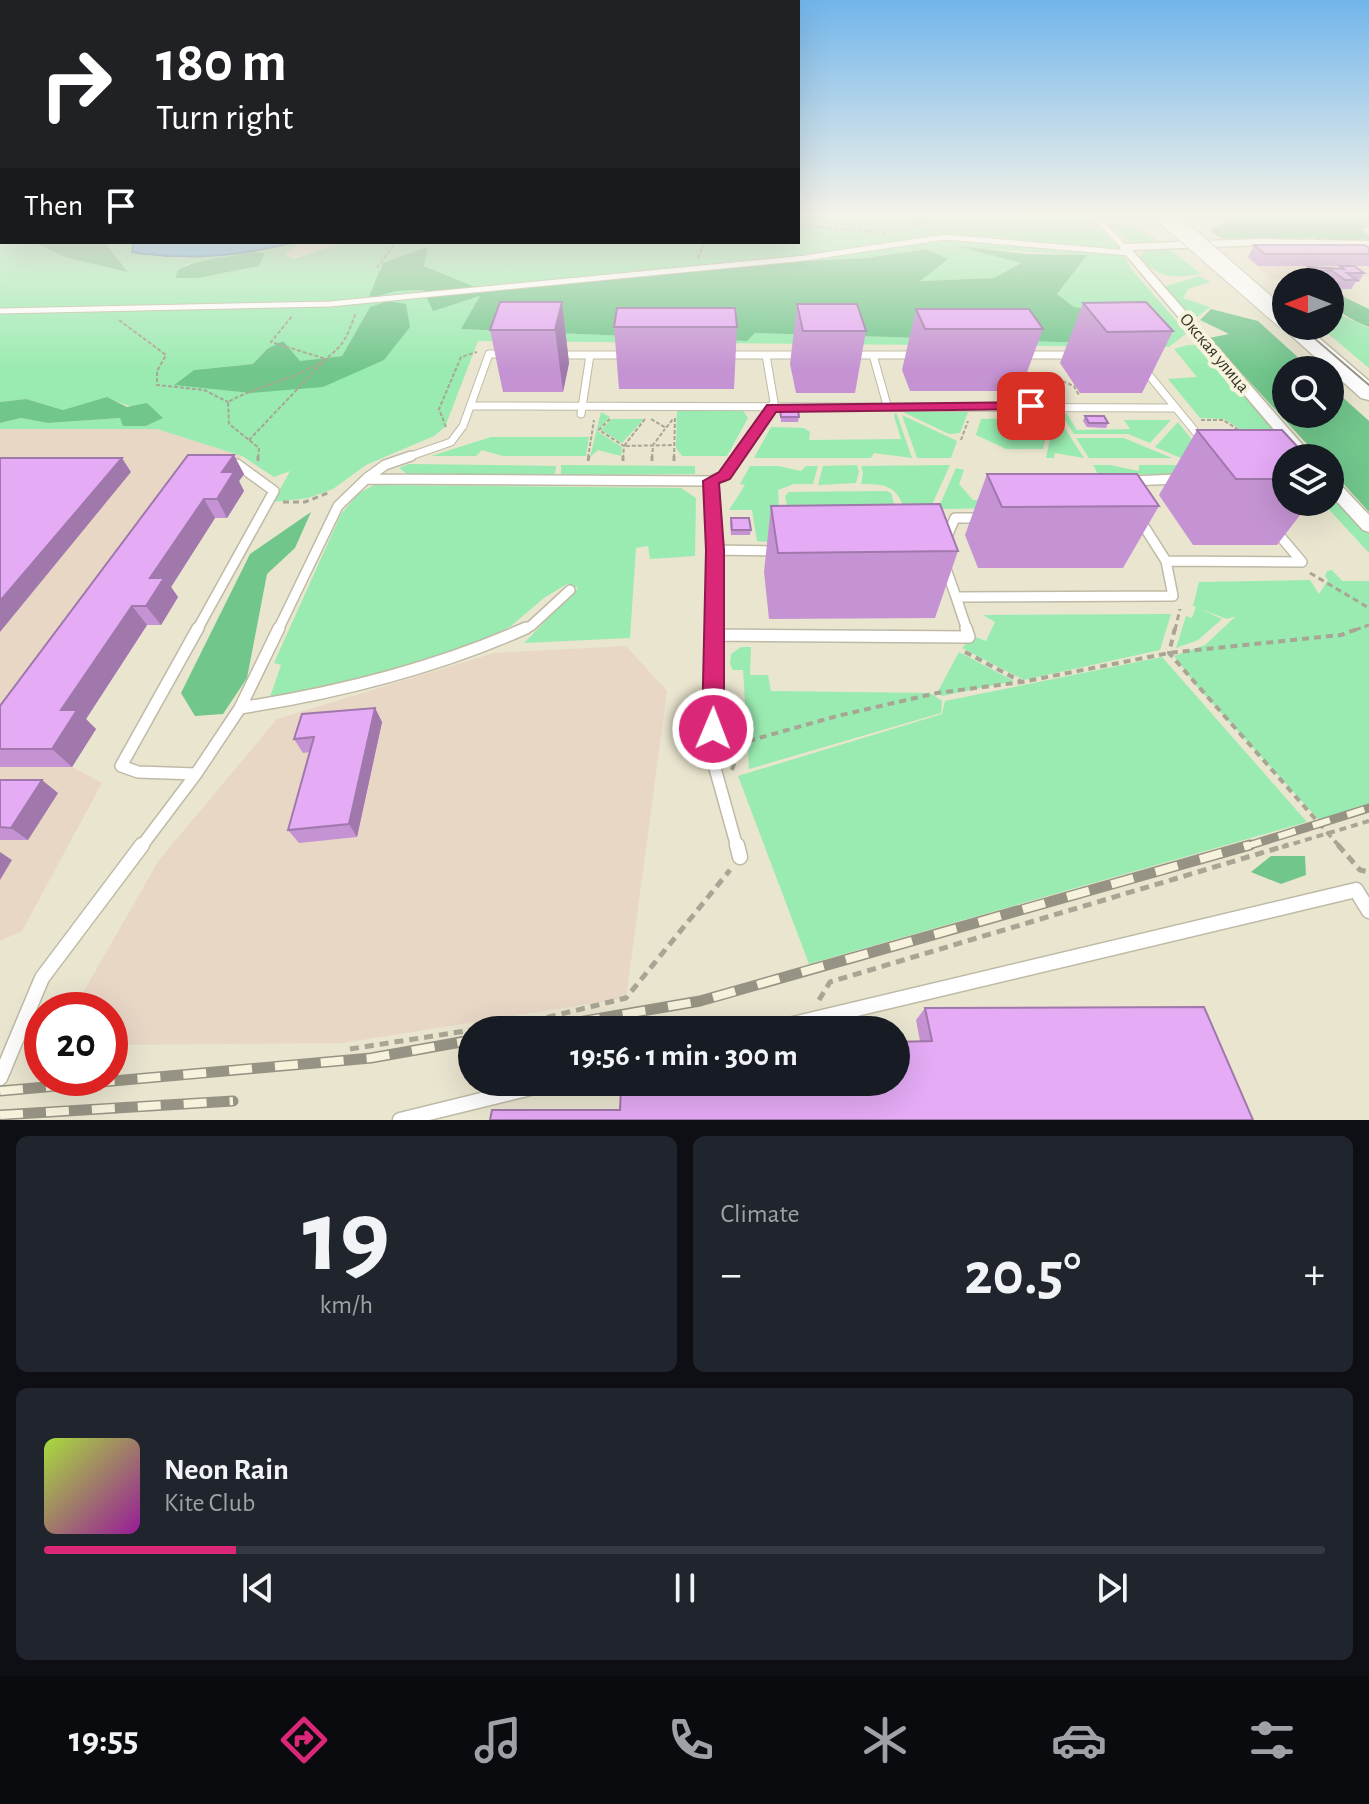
<!DOCTYPE html>
<html lang="en">
<head>
<meta charset="utf-8">
<style>
	body { margin:0; font-family:"Alegreya Sans",sans-serif; background:#20242c; color:#f1f3f6; height:100vh; display:flex; flex-direction:column; font-size:30px; white-space:nowrap }
	* { box-sizing:border-box; margin:0 }
	p { font-size:26px; color:#9ea1a6 }
	.icon { flex:none; width:44px; height:44px; fill:none; stroke:currentColor; stroke-width:2; stroke-linecap:round; stroke-linejoin:round }
	.map { position:relative; height:1120px; overflow:hidden }
	.details { display:flex; flex-direction:column; gap:16px; padding:16px; background:#0d0f14; flex:1 }
	.details>* { flex:none }
	.banner { position:absolute; left:0px; top:0px; width:800px; height:244px; box-shadow:0 8px 32px #0002; background:#202124; color:#fff; overflow:hidden }
	.needle { width:52px; rotate:270deg }
	.tools { position:absolute; left:1272px; top:268px; display:grid; gap:16px }
	.tools a { display:grid; place-items:center; width:72px; height:72px; border-radius:50%; background:#171b24; box-shadow:0 8px 32px #0002; font-size:40px }
	.speed { position:absolute; left:24px; top:992px; display:flex; gap:16px; font-size:40px; font-weight:700; text-align:center }
	.speed>* { display:grid; place-content:center; width:104px; height:104px; border-radius:50%; background:#171b24; box-shadow:0 8px 32px #0002; line-height:1 }
	.speed .limit { border:12px solid #d22; background:#fff; color:#111 }
	.pin { position:absolute; display:grid; place-items:center; width:68px; height:68px; color:#fff; margin:-34px; border-radius:16px; box-shadow:0 4px 12px #0006 }
	.me { position:absolute; width:88px; margin:-44px; rotate:1deg; stroke-linejoin:round; filter:drop-shadow(0 0 6px #0008) }
	.turn { display:flex; align-items:center; gap:28px; height:168px; padding:0 24px; font-size:36px }
	.turn .icon { width:104px; height:104px; stroke-width:2.5 }
	.turn b { display:block; font-size:56px; line-height:68px }
	.then { display:flex; align-items:center; height:76px; padding:0 24px; background:#0003; gap:16px; font-size:30px }
	.big { font-size:60px; font-weight:600; line-height:1.1 }
	.details .card { flex:1; display:flex; flex-direction:column; justify-content:center; gap:12px; min-width:0; padding:0 28px; border-radius:12px; background:#20242c }
	.details .dial { align-items:center; gap:0 }
	.dial b { font-size:104px; line-height:1 }
	.song { display:flex; align-items:center; gap:24px }
	.cover { width:96px; height:96px; border-radius:12px; background:linear-gradient(135deg,hsl(80 70% 55%),hsl(300 70% 35%)) }
	.played { height:8px; border-radius:4px; background:linear-gradient(90deg,#db2777 15%,#363941 15%) }
	.keys { display:flex; justify-content:space-around; direction:ltr }
	.heat { display:flex; justify-content:space-between; align-items:center; font-size:44px; direction:ltr }
	.details .tiles { flex:1; display:grid; gap:16px; grid-template-columns:1fr 1fr }
	.card:last-child { grid-column:span 2 }
	.trip { position:absolute; left:458px; top:1016px; width:452px; height:80px; border-radius:40px; background:#171b24; box-shadow:0 8px 32px #0002; font-weight:600; line-height:80px; text-align:center }
	.dock { display:flex; height:128px; justify-content:space-around; align-items:center; background:#090b0e; color:#9ea1a6 }
	.dock .icon { width:56px; height:56px }
	.dock .current { color:#db2777 }
	.dock b { font-size:36px; color:#f1f3f6 }
	.map>svg:first-child { display:block }
</style>
</head>
<body>
<div class="map">
<svg width="1369" height="1120" viewBox="0 0 1369 1120">
	<rect width="100%" height="100%" fill="#e9e5cf"/>
	<path fill="#e9d7c6" d="M1244 257 1369 259V277H1355L1359 282H1343L1351 289H1340L1328 280 1270 279Z
		M0 429H157L242 456 231 473 244 474 233 491 227 518H215L165 597H178L161 625H147L80 728 96 729 72 767 102 783 22 931 0 941Z
		M626 646 667 691 626 998 343 1043 110 1045V1010H73L159 860 277 719 494 653Z"/>
	<path fill="#9aebb1" fill-rule="evenodd" d="M798 213H1087L1119 248 1131 269 1187 333 1169 347 478 341 445 427 434 436 366 465 333 489 308 498 273 502 290 471 274 477 242 456 157 429H0V423L21 418 48 423 120 418 124 426H146L162 418 107 398 63 410 26 399 0 402V227L2 242H33L65 257 127 270 105 242H134L133 252 182 259 295 242H301L285 254 293 259 346 242H798ZM428 248 424 266 487 292 744 264 866 258 927 249 918 281 995 278 1022 262 965 248 1086 255 1057 294 1074 307 1114 312 1159 345 755 333 747 341 462 329 481 296 433 310 424 290 396 291 369 299ZM251 252 264 253 259 266 198 278H176L187 264 224 260ZM370 307 384 360 251 393 175 384 194 370 253 364 267 349 300 361 342 356Z
		M1117 217 1165 244 1133 246 1111 226Z
		M1169 248 1201 274C1171 279 1160 278 1138 257L1145 251Z
		M1199 276 1211 282 1188 289 1183 298 1210 307 1193 320 1164 287Z
		M1330 299 1343 316 1369 328V368L1319 326H1330Z
		M1187 345H1196L1302 458H1286L1224 419 1200 418 1168 379 1197 377 1174 349Z
		M677 410H736L743 411 748 418 727 456H682L676 448Z
		M601 412 610 417 597 431 622 447 621 456 598 450 590 457Z
		M896 412 912 458 874 453 871 458H754L771 427 804 428 810 432 809 440 901 439 894 416Z
		M903 412H968L960 433 949 434Z
		M1060 412 1067 414 1077 430 1130 429 1124 420H1171L1150 443 1128 434H1074Z
		M1055 413 1084 458 1055 453 1054 458H1046Z
		M902 415 957 441 951 458H917Z
		M1016 418 1047 433 1043 449H1006L976 435 981 419Z
		M612 419H644L622 443 601 430Z
		M1178 422 1206 458H1181L1155 447Z
		M491 437H589L586 456H503L482 450 476 456H431Z
		M1076 438H1124L1172 458H1089Z
		M409 464 556 466 555 475 407 474 399 468Z
		M561 465 695 466V474L561 475Z
		M857 465 859 472 856 483 818 485 823 466Z
		M950 465 930 509 904 508C896 485 884 484 861 484L863 473 861 466Z
		M1093 465H1110L1139 471V465H1211L1209 474H1098Z
		M750 466H778L801 471 806 466H818L813 484H794L778 490 780 525 768 542 757 541 752 510H729L745 485 740 484Z
		M956 468 964 470 959 484 973 500H1004L1007 508 938 509Z
		M374 485 681 488 696 498 695 556 650 559 648 546 636 548 630 638 524 643 578 588 567 584 544 598 511 626 472 647 307 694 269 700 281 665 274 663 341 514 359 493Z
		M1330 487 1369 529V553L1322 502H1330Z
		M886 491 891 493 899 519 790 520 785 496 789 492Z
		M1332 570 1342 581H1369V805L1320 821 1196 685 1174 656 1205 645 1236 616 1227 619 1200 609 1222 619 1198 640 1176 648 1186 616 1192 618 1196 607 1193 606 1199 582 1310 580 1319 594 1328 580 1325 576 1327 571Z
		M1171 614 1160 650 1024 680 962 648 973 636 986 641 995 622 983 615Z
		M741 647H751L750 675H768L771 691 930 693 942 701 941 713 749 769 743 670H733L730 664 731 654Z
		M959 652 1014 681 942 696 937 693Z
		M1162 657 1307 822 809 964 738 776 942 714 945 701Z"/>
	<path fill="#71c68c" d="M1229 213H1369V226L1361 229 1369 235V243L1317 241 1315 237C1286 239 1238 251 1211 232L1215 227 1237 218Z
		M33 242H105L128 272 65 257Z
		M957 246 1026 254 1087 255 1057 294 1074 307 1114 312 1173 330 1160 345 755 333 747 341 461 329 480 296 433 311 423 290 396 291 368 299 383 263 428 247 424 266 487 292 744 264 866 258 927 249 948 259 920 281 994 278 1021 263Z
		M251 252 265 253 259 266 198 278H176L177 271C194 259 229 258 251 252Z
		M1330 284 1346 298 1369 309V327C1346 317 1330 311 1330 284Z
		M388 301 406 304 410 327 384 360 323 387 251 393 174 385 194 370 253 364 267 349 283 341 300 361 342 356 370 307Z
		M1211 309 1258 321 1312 370H1286V414H1330V386L1369 421V512L1330 469V458H1320L1209 338 1229 334 1200 320Z
		M107 397 127 407 147 403 163 418 146 426H123L120 418 48 423 21 418 0 423V402L26 399 63 410Z
		M311 512 295 548 267 574 247 678 223 714 195 716 181 693 250 554Z
		M1271 856H1305L1306 875 1281 884 1251 872Z"/>
	<path fill="#60b6f0" stroke="#538eb5" stroke-width="2" d="M134 242H295C240 256 188 261 132 252Z"/>
	<g fill="none" stroke-linecap="round" stroke-linejoin="round">
		<g stroke="#bebaa5" stroke-width="7">
			<path id="service-far4" d="M1092 213 1124 247
				M0 311 330 304 805 258 945 237 1129 253"/>
		</g>
		<g stroke="#bebaa5" stroke-width="9">
			<path id="service-far3" d="M557 355H626
				M725 355H802
				M853 355H873L887 405
				M873 355H917
				M1024 355H1073
				M1144 369 1203 441
				M471 406 1176 408
				M581 414 590 355
				M405 458 451 442 463 426 489 354H506
				M737 458 774 402 766 355"/>
		</g>
		<g stroke="#bebaa5" stroke-width="12">
			<path id="service-far2" d="M367 478 385 465 411 456
				M711 481 715 550 714 630
				M1129 481 1178 479
				M1140 520 1166 561
				M945 541 955 518H983
				M715 550 776 551
				M945 566 956 597
				M197 630 274 491 237 464
				M278 630 338 506 366 479 711 481 725 476 739 456
				M522 630 531 626 570 590
				M967 630 956 597 1173 596 1166 561 1302 562 1275 530"/>
		</g>
		<g stroke="#bebaa5" stroke-width="14">
			<path id="service-far1" d="M714 628 713 761 737 847
				M714 635 969 637 966 628
				M240 708C337 693 436 668 526 628
				M196 774 138 772 121 766 198 628
				M141 847 196 774 240 708 279 628"/>
		</g>
		<g stroke="#bebaa5" stroke-width="17">
			<path id="service" d="M737 845 740 857
				M768 1030 1356 890 1369 911
				M0 1078 42 978 142 845
				M400 1120 555 1082"/>
		</g>
		<g stroke="#bebaa5" stroke-width="3">
			<path id="minor" d="M1260 239 1369 241V247L1260 245 1132 250 1314 458H1298L1119 247 1124 244Z
				M1330 479 1336 480 1369 515V532L1363 530 1330 494Z"/>
		</g>
		<g stroke="#bebaa5" stroke-width="3">
			<path id="primary" d="M1286 321V326H1305L1369 381V400L1361 398 1285 330 1282 326Z"/>
		</g>
		<path stroke="#a8a594" stroke-width="2" stroke-dasharray="4 2" stroke-linecap="butt" d="M798 225 886 233
			M916 228 926 213
			M698 258 705 242
			M377 268 396 242
			M119 320 166 355 157 371V385L204 390 228 402
			M1057 379 1074 386 1079 395
			M610 419 599 430 624 446 623 458
			M645 419 624 446 675 445
			M651 419 666 428 673 419
			M1201 420H1223L1242 432
			M446 427 439 409 461 357 477 352
			M249 440 326 359 271 342 293 315
			M961 440 968 421
			M258 458 259 448 229 424 228 402C264 382 318 376 343 342 349 333 352 322 356 313
			M588 458 594 420
			M652 458 653 445 665 429
			M674 458 675 417"/>
		<path stroke="#a8a594" stroke-width="3" stroke-dasharray="6 4" stroke-linecap="butt" d="M258 461V456
			M588 461 589 456
			M623 461V456
			M652 461V456
			M674 461V456
			M283 502H305L330 492
			M1310 573 1369 608
			M1175 630 1180 609
			M1355 630 1369 625"/>
		<path stroke="#a8a594" stroke-width="4" stroke-dasharray="7 5" stroke-linecap="butt" d="M1175 628 1169 653 1340 847
			M965 652 1022 682 1169 653 1341 635 1360 628
			M732 770 741 743 837 716 937 693 1022 682
			M1282 847 1369 821"/>
		<path stroke="#a8a594" stroke-width="5" stroke-dasharray="9 6" stroke-linecap="butt" d="M1338 845 1360 870 1369 872
			M819 1000 830 982 1288 845
			M473 1030 537 1020 626 998 730 870
			M350 1049 472 1030"/>
		<use href="#service-far4" stroke="#fff" stroke-width="5"/>
		<use href="#service-far3" stroke="#fff" stroke-width="7"/>
		<use href="#service-far2" stroke="#fff" stroke-width="9"/>
		<use href="#service-far1" stroke="#fff" stroke-width="11"/>
		<use href="#service" stroke="#fff" stroke-width="14"/>
		<use href="#minor" fill="#fff" fill-rule="evenodd"/>
		<use href="#primary" fill="#fff" fill-rule="evenodd"/>
		<path stroke="#979384" stroke-width="2" d="M1168 213 1286 314
			M1300 326 1369 385"/>
		<g stroke="#979384" stroke-width="9">
			<path id="rail-far1" d="M1244 847 1369 808"/>
		</g>
		<g stroke="#979384" stroke-width="11">
			<path id="rail" d="M532 1030 700 1001 1250 845
				M0 1091 371 1058 472 1040
				M0 1115 233 1101"/>
		</g>
		<use href="#rail-far1" stroke="#f7f2dc" stroke-width="6" stroke-dasharray="18" stroke-linecap="butt"/>
		<use href="#rail" stroke="#f7f2dc" stroke-width="8" stroke-dasharray="23" stroke-linecap="butt"/>
		<g stroke="#bebaa5" stroke-width="20" stroke-linecap="butt">
			<path id="primary-bridge" d="M1162 213 1286 321"/>
		</g>
		<use href="#primary-bridge" stroke="#fff" stroke-width="18"/>
	</g>
	<path fill="#c593d3" d="M1254 245 1369 248V266H1354L1364 273 1359 282H1356L1351 289H1340L1326 278 1309 280 1303 275 1308 267 1338 268 1340 266H1258L1248 257Z
		M562 302 569 363 563 392H503L490 330Z
		M1083 303 1173 331 1142 393H1080L1060 363Z
		M797 304 866 331 855 393H796L790 364Z
		M916 309 1043 329 1020 391H910L902 370Z
		M614 327H737L734 389H619Z
		M780 410 799 417 798 422H781Z
		M1085 416 1108 423 1106 428 1087 427 1083 421Z
		M1197 430 1286 458V502H1310L1277 545H1193L1159 495Z
		M188 455 244 474 239 481 244 491 227 518H215L171 587 178 597 161 625H147L86 719 96 729 72 767H0V706Z
		M987 474 1159 506 1123 568H978L965 535Z
		M771 506 958 551 935 618 769 619 764 572Z
		M730 522 751 530 750 535H731Z
		M375 708 382 722 357 837 299 843 288 830 310 752 303 753 294 739Z
		M0 780 58 793 28 840H0Z
		M925 1008 1253 1120 620 1110 778 1089V1082H896L920 1041 916 1020Z"/>
	<path fill="#a078ac" d="M562 302 569 363 563 392 555 330Z
		M234 455 244 474 239 481 244 491 227 518 217 499 222 472Z
		M122 458 131 472 0 632V601Z
		M204 499 215 518 171 587 178 597 161 625 146 606 150 578Z
		M132 606 147 625 86 719 96 729 72 767 52 749 61 710Z
		M375 708 382 722 357 837 349 824Z
		M42 780 58 793 28 840 11 828Z
		M0 852 12 860 0 880Z"/>
	<path fill="#e5abf5" stroke="#a078ac" stroke-width="2" d="M1254 245H1365L1369 248V254H1265Z
		M1340 266H1354L1364 273H1347L1357 280H1345L1331 270 1314 272 1308 267 1344 269Z
		M500 302H562L555 330H490Z
		M1146 302 1173 331 1107 332 1083 303Z
		M797 304H857L866 331H803Z
		M617 308H735L737 327H614Z
		M916 309H1029L1043 329H925Z
		M780 410H798L799 417H781Z
		M1085 416H1104L1108 423H1089Z
		M1197 430H1282L1308 458H1286V479H1236Z
		M188 455H234L222 472H234L217 499H204L150 578H164L146 606H132L61 710H77L52 749H0V706Z
		M0 458H122L0 601Z
		M987 474H1137L1159 506 1002 507Z
		M940 504 958 551 778 553 771 506Z
		M731 518H749L751 530H732Z
		M375 708 349 824 288 830 314 737 294 739 302 714Z
		M0 780H42L11 828 0 827Z
		M1204 1007 1253 1120H490L492 1110H620L621 1089H783V1082H896V1042L932 1041 925 1008Z"/>
	<linearGradient id="sky" x2="0" y2="1"><stop stop-color="#71b5eb"/><stop offset="0.58" stop-color="#f5f3e9"/><stop offset="1" stop-color="#f5f3e9" stop-opacity="0"/></linearGradient>
	<rect width="1369" height="370" fill="url(#sky)"/>
	<path fill="#db2777" stroke="#8e194d" stroke-width="2" d="M1031 402 1036 403V409L776 412 730 479 719 483 724 550V729L721 736 713 739 705 736 702 729 706 550 703 481 719 472 767 405Z"/>
	<g text-anchor="middle" dominant-baseline="central" stroke-width="8" stroke-linejoin="round" paint-order="stroke">
		<g font-size="18" fill="#34322a" stroke="#f7f2dc">
			<text transform="translate(1214 353) rotate(50)">Окская улица</text>
		</g>
	</g>
</svg>
<div class="tools">
<a><svg class="needle" viewBox="-14 -14 28 28"><path d="M0-13l5 13h-10z" fill="#e53935"/><path d="M0 13l5-13h-10z" fill="#9ea1a6"/></svg></a>
<a><svg class="icon" aria-label="search" viewBox="0 0 24 24"><circle cx="10" cy="10" r="6"/><path d="M15 15l6 6"/></svg></a>
<a><svg class="icon" aria-label="layers" viewBox="0 0 24 24"><path d="M12 4l9 5-9 5-9-5zM3 14l9 5 9-5"/></svg></a>
</div>
<div class="speed"><div class="limit">20</div></div>
<div class="pin" style="left:1031px;top:406px;background:#d93025"><svg class="icon" aria-label="arrive" viewBox="0 0 24 24"><path d="M6 21V4h12l-3 4 3 4H6"/></svg></div>
<svg class="me" style="left:713px;top:729px" viewBox="-20 -20 40 40"><circle r="17" fill="#db2777" stroke="#fff" stroke-width="3"/><path d="M0-11L8 9 0 5-8 9z" fill="#fff"/></svg>
<div class="trip">19:56 · 1 min · 300 m</div>
<div class="banner">
<div class="turn"><svg class="icon" aria-label="right" viewBox="0 0 24 24"><path d="M7 20v-9h11M14 6l5 5-5 5"/></svg><div><b>180 m</b>Turn right</div></div>
<div class="then">Then<svg class="icon" aria-label="arrive" viewBox="0 0 24 24"><path d="M6 21V4h12l-3 4 3 4H6"/></svg></div>
</div>
</div>
<section class="details">
<div class="tiles">
<div class="card dial"><b>19</b><p>km/h</p></div>
<div class="card"><p>Climate</p>
<div class="heat"><a>−</a><b class="big">20.5°</b><a>+</a></div>
</div>
<div class="card">
<div class="song"><i class="cover"></i><div><b>Neon Rain</b><p>Kite Club</p></div></div>
<div class="played"></div>
<div class="keys"><svg class="icon" aria-label="previous" viewBox="0 0 24 24"><path d="M18 5L8 12l10 7zM5 5v14"/></svg><svg class="icon" aria-label="pause" viewBox="0 0 24 24"><path d="M8 5v14M16 5v14"/></svg><svg class="icon" aria-label="next" viewBox="0 0 24 24"><path d="M6 5l10 7-10 7zM19 5v14"/></svg></div>
</div>
</div>
</section>
<nav class="dock">
<b>19:55</b>
<svg class="icon current" aria-label="directions" viewBox="0 0 24 24"><path d="M12 3l9 9-9 9-9-9zM9 14v-3h6M13 9l2 2-2 2"/></svg>
<svg class="icon" aria-label="music" viewBox="0 0 24 24"><path d="M9 18V5l10-2v13"/><circle cx="6" cy="18" r="3"/><circle cx="16" cy="16" r="3"/></svg>
<svg class="icon" aria-label="phone" viewBox="0 0 24 24"><path d="M5 4h4l2 5-3 2q2 4 5 5l2-3 5 2v4C11 20 4 13 5 4z"/></svg>
<svg class="icon" aria-label="climate" viewBox="0 0 24 24"><path d="M12 3v18M4 7l16 10M4 17L20 7"/></svg>
<svg class="icon" aria-label="car" viewBox="0 0 24 24"><path d="M5 17H2v-5l4-1 3-4h7l3 4 3 1v5h-3M9 17h6M6 11h13"/><circle cx="7" cy="17" r="2"/><circle cx="17" cy="17" r="2"/></svg>
<svg class="icon" aria-label="filters" viewBox="0 0 24 24"><path d="M4 7h16M4 17h16"/><circle cx="9" cy="7" r="2"/><circle cx="15" cy="17" r="2"/></svg>
</nav>
</body>
</html>
